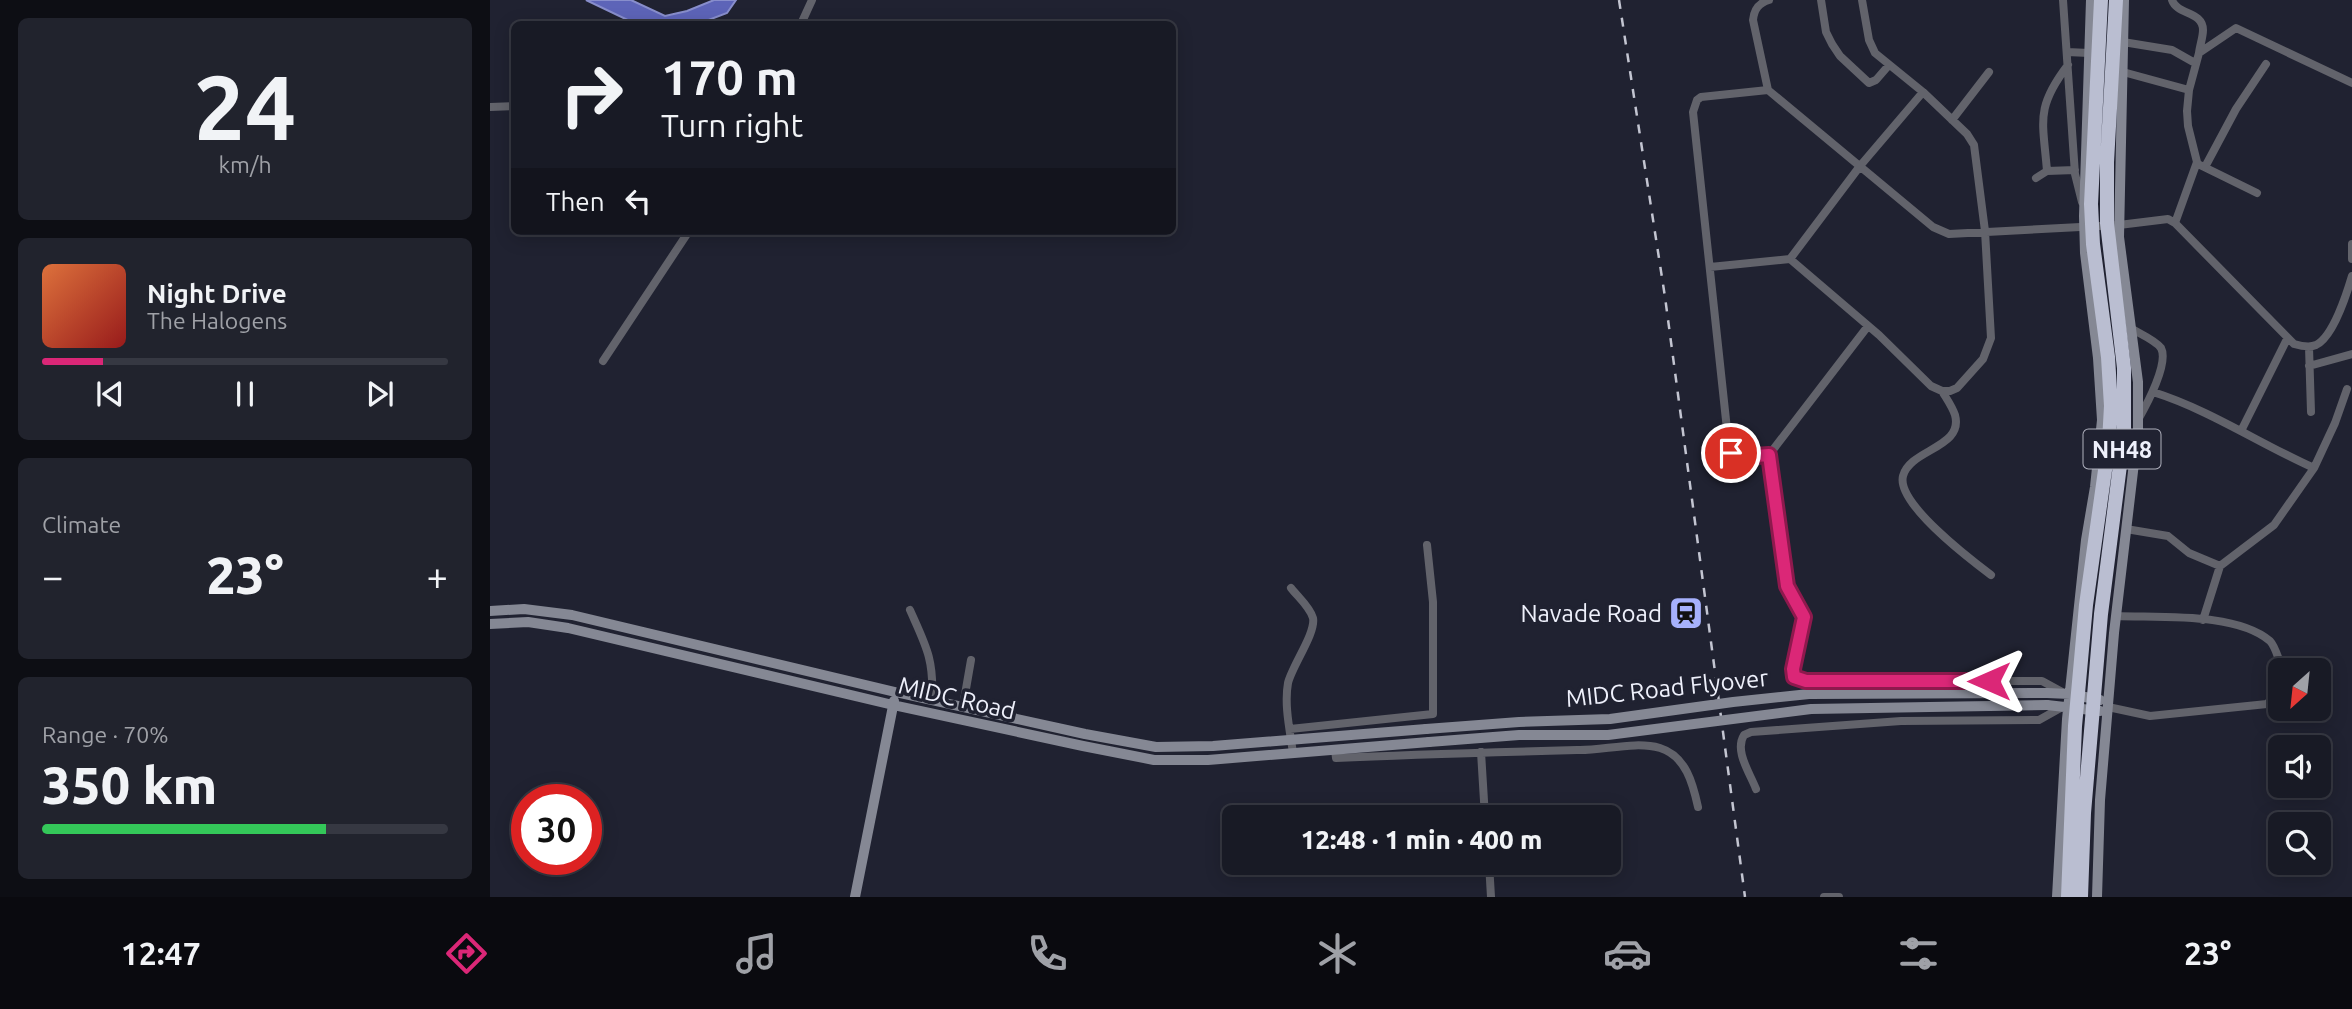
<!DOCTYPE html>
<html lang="en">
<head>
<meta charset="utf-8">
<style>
	body { margin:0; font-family:Ubuntu,sans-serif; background:#21232d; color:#f1f3f6; height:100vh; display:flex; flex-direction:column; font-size:26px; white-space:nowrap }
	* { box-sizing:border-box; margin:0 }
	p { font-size:23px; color:#9fa1a7 }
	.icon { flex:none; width:38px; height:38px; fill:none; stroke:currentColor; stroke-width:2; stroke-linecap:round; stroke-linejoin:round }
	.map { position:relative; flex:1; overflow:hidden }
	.sheet { display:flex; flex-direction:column; gap:18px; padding:18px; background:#0d0e14; width:490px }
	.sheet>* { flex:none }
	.guide { position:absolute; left:21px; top:21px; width:665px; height:214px; border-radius:10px; box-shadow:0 4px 18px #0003,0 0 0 2px #363842; background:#181a25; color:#f1f3f6; overflow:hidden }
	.needle { width:46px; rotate:207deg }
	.fabs { position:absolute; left:1778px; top:658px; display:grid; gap:14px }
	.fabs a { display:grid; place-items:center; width:63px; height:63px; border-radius:10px; background:#181a25; box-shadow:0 4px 18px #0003,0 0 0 2px #363842; font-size:35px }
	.speed { position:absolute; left:21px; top:784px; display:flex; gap:14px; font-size:35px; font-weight:700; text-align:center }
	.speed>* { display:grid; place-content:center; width:91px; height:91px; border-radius:50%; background:#181a25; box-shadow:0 4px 18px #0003,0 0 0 2px #363842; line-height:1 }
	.speed .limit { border:10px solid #d22; background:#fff; color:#111 }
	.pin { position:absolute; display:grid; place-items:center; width:60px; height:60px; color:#fff; margin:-30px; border:4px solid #fff; border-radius:50%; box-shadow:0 2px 7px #0007 }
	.me { position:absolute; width:77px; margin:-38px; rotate:270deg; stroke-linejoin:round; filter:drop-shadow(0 0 5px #0008) }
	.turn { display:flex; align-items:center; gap:24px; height:147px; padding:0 35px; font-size:32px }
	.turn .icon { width:91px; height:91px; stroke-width:2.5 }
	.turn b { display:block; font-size:49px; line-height:60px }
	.then { display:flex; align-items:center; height:66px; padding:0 35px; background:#0003; gap:14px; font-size:26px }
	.big { font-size:52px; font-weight:800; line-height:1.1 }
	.sheet .card { flex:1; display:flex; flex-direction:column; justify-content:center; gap:10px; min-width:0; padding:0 24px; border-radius:10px; background:#21232d }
	.sheet .dial { align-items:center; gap:0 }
	.dial b { font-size:91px; line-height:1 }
	.song { display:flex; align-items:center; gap:21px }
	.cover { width:84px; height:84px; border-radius:10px; background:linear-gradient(135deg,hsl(20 70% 55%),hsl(0 70% 35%)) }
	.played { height:7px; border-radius:4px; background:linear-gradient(90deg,#db2777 15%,#363842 15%) }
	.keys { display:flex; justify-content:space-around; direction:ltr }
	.heat { display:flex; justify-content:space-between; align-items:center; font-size:38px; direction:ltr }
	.charge { height:10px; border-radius:5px; background:linear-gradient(90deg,#34c759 70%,#363842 0) }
	.trip { position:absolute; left:732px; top:805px; width:399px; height:70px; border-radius:10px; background:#181a25; box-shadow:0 4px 18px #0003,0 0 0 2px #363842; font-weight:800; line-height:70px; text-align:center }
	.tabs { display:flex; height:112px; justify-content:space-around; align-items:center; background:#0a0a0f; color:#9fa1a7 }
	.tabs .icon { width:49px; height:49px }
	.tabs .active { color:#db2777 }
	.tabs b { font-size:32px; color:#f1f3f6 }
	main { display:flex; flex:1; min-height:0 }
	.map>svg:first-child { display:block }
</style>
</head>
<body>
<main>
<section class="sheet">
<div class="card dial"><b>24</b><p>km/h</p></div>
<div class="card">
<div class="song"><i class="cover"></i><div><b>Night Drive</b><p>The Halogens</p></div></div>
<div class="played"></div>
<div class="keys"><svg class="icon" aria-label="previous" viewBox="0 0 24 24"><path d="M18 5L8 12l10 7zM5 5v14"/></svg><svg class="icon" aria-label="pause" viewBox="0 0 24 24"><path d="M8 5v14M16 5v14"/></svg><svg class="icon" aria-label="next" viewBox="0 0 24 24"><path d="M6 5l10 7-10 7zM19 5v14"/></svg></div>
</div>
<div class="card"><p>Climate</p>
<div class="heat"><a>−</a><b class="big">23°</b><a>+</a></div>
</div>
<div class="card"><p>Range · 70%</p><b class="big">350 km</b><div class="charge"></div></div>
</section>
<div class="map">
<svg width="1862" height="897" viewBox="0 0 1862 897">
	<rect width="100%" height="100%" fill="#202231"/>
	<path fill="#5d64b8" stroke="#888ecc" stroke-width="2" d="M96 0H141L175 16 197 11 224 0H246L237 13 208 24H146Z"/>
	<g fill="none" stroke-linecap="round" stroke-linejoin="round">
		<path stroke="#62636b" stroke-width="8" d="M1331 0 1336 32 1342 44 1350 56 1379 83 1386 80 1399 65
			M1573 0 1585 174 1592 202
			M1682 0C1687 15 1713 11 1713 30 1713 37 1710 45 1709 53
			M311 24 322 0
			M1633 42 1682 50 1705 63
			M1577 52 1599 53
			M1633 72 1699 90
			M1278 90 1263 20C1264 9 1269 3 1279 0
			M0 107 24 106
			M1462 120 1499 72
			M1710 165 1767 193
			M1715 167 1746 109 1776 64
			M1557 171C1553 121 1545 108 1578 65
			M1546 178 1557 171 1585 170
			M1685 223 1707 162 1698 126 1697 111 1699 90 1709 53 1746 28 1862 83
			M1862 244V259
			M1300 259 1370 166 1433 92
			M1220 267 1300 259 1389 335 1441 386 1452 391H1460L1467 388 1493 359 1501 338 1495 231 1484 145 1477 134 1433 92 1385 53 1379 40 1372 0
			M1378 326 1279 455 1297 586 1314 617 1303 669 1304 677 1316 681H1552L1574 693
			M1642 329C1650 334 1665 340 1671 348 1679 363 1657 404 1649 418
			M1819 347 1821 412
			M113 361 199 231
			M1819 366 1862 354
			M1452 391C1456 398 1462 406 1465 415 1474 448 1420 449 1413 476 1406 503 1481 560 1501 575
			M1663 392C1720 410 1770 444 1824 468
			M1751 431 1797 339
			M1279 455 1246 456 1239 448 1203 112 1207 100 1211 97 1278 90 1443 227 1459 234 1629 225 1678 219 1685 223 1804 344C1811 346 1819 348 1826 345 1843 337 1857 293 1862 276
			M1636 529 1678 536 1699 553 1730 566
			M801 588C808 597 820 607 823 618 826 633 802 666 798 683 794 705 800 731 803 753
			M420 610C436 646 444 659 442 699
			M1626 616C1669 618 1746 612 1780 641 1786 647 1789 662 1793 670
			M1713 620 1730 566 1784 525 1824 468 1845 423 1857 389
			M473 706 481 660
			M1618 707 1660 716 1777 704 1788 691 1790 681
			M800 729 943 714V602L937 545
			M845 750 846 758C927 754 1009 752 1090 750 1115 750 1146 741 1170 748 1196 756 1203 784 1208 807
			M991 752 995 817
			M1266 789C1260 773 1244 751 1254 735L1261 732 1411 721 1549 720 1574 706
			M999 863 1001 897
			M1334 897H1349"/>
		<path stroke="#858894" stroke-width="10" d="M0 611 34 609 82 615 405 692 595 734 666 747 723 746 936 729
			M0 624 38 622 78 628 403 705 593 746 664 760H718L939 742
			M1557 693 1580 694 1610 700
			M1557 705 1610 711
			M365 897 404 701
			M1567 897 1577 719 1596 540 1605 487 1612 420 1608 358 1595 253 1594 216 1601 0
			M1607 897 1610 800 1624 633 1648 429V382L1629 237 1634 0"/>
		<path stroke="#c3c5d1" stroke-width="2.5" stroke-dasharray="9 9" stroke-linecap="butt" d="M1129 0 1175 297 1255 897"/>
		<path stroke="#858894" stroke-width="10" d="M936 729 1029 722 1120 719 1243 702 1319 694 1557 693
			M939 742 1029 735H1118L1321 709 1557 705"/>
		<path stroke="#babed1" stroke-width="14" d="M1578 897 1585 726 1596 605 1619 442 1621 406 1618 357 1603 244 1601 204 1611 0
			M1591 897 1594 813 1611 614 1634 434V368L1617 223V162L1626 0"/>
	</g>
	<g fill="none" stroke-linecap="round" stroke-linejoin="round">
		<g stroke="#8e194d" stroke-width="18">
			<path id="route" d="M1241 453 1252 457 1279 455 1297 586 1314 617 1303 669 1304 677 1316 681H1499"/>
		</g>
		<use href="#route" stroke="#db2777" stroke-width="12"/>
	</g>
	<defs>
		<g id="station-square" transform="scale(1.75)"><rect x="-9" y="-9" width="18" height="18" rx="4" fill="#a6b1fc" stroke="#202231"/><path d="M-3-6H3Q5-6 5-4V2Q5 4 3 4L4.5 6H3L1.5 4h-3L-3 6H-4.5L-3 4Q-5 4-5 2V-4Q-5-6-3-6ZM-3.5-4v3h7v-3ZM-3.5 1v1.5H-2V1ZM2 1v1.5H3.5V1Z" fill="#111"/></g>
	</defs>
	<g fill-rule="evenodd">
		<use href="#station-square" x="1196" y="613"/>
	</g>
	<g text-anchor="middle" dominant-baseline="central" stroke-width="7" stroke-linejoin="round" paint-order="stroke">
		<rect fill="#202231" stroke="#b0b2be" stroke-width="2" x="1593.5" y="429.5" width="77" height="39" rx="5"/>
		<g font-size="23" font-weight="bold" fill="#eef0fb">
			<text x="1632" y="449">NH48</text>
		</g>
		<g font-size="24" fill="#eef0fb" stroke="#202231" text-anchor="end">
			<text x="1172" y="613">Navade Road</text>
		</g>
		<g font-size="24" fill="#eef0fb" stroke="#202231">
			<text transform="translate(1177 688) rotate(-6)">MIDC Road Flyover</text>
			<text transform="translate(467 698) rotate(13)">MIDC Road</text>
		</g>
	</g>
</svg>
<div class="fabs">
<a><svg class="needle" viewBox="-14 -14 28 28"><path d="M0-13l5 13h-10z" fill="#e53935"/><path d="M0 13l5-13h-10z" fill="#9fa1a7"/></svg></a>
<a><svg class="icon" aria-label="sound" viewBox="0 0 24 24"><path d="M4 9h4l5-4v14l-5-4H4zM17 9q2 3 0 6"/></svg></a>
<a><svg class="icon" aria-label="search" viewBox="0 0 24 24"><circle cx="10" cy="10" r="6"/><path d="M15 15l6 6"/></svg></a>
</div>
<div class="speed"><div class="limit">30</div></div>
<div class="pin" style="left:1241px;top:453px;background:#d93025"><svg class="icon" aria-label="arrive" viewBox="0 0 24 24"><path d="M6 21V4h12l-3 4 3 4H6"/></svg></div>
<svg class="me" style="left:1499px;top:681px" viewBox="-20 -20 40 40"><path d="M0-17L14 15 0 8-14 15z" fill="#db2777" stroke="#fff" stroke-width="4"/></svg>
<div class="trip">12:48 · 1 min · 400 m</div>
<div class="guide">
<div class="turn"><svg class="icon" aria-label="right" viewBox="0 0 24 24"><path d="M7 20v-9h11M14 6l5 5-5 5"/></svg><div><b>170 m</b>Turn right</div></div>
<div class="then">Then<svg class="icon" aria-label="left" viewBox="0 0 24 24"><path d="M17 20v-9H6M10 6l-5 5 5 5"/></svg></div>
</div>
</div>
</main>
<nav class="tabs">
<b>12:47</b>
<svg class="icon active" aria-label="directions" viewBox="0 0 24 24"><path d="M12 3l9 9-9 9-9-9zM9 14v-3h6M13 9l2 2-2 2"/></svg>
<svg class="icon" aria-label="music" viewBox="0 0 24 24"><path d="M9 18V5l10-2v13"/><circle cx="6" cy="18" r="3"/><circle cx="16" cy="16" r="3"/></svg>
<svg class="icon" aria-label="phone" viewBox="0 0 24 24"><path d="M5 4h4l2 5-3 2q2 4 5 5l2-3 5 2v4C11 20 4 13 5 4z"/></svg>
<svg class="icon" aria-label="climate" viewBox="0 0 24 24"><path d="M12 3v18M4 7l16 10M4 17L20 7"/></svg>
<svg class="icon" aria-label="car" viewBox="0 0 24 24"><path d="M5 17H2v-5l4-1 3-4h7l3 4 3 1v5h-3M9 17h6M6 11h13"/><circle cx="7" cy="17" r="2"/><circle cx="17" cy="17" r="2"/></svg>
<svg class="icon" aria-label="filters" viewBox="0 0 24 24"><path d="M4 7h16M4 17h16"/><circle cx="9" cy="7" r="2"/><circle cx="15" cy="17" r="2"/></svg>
<b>23°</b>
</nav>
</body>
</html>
